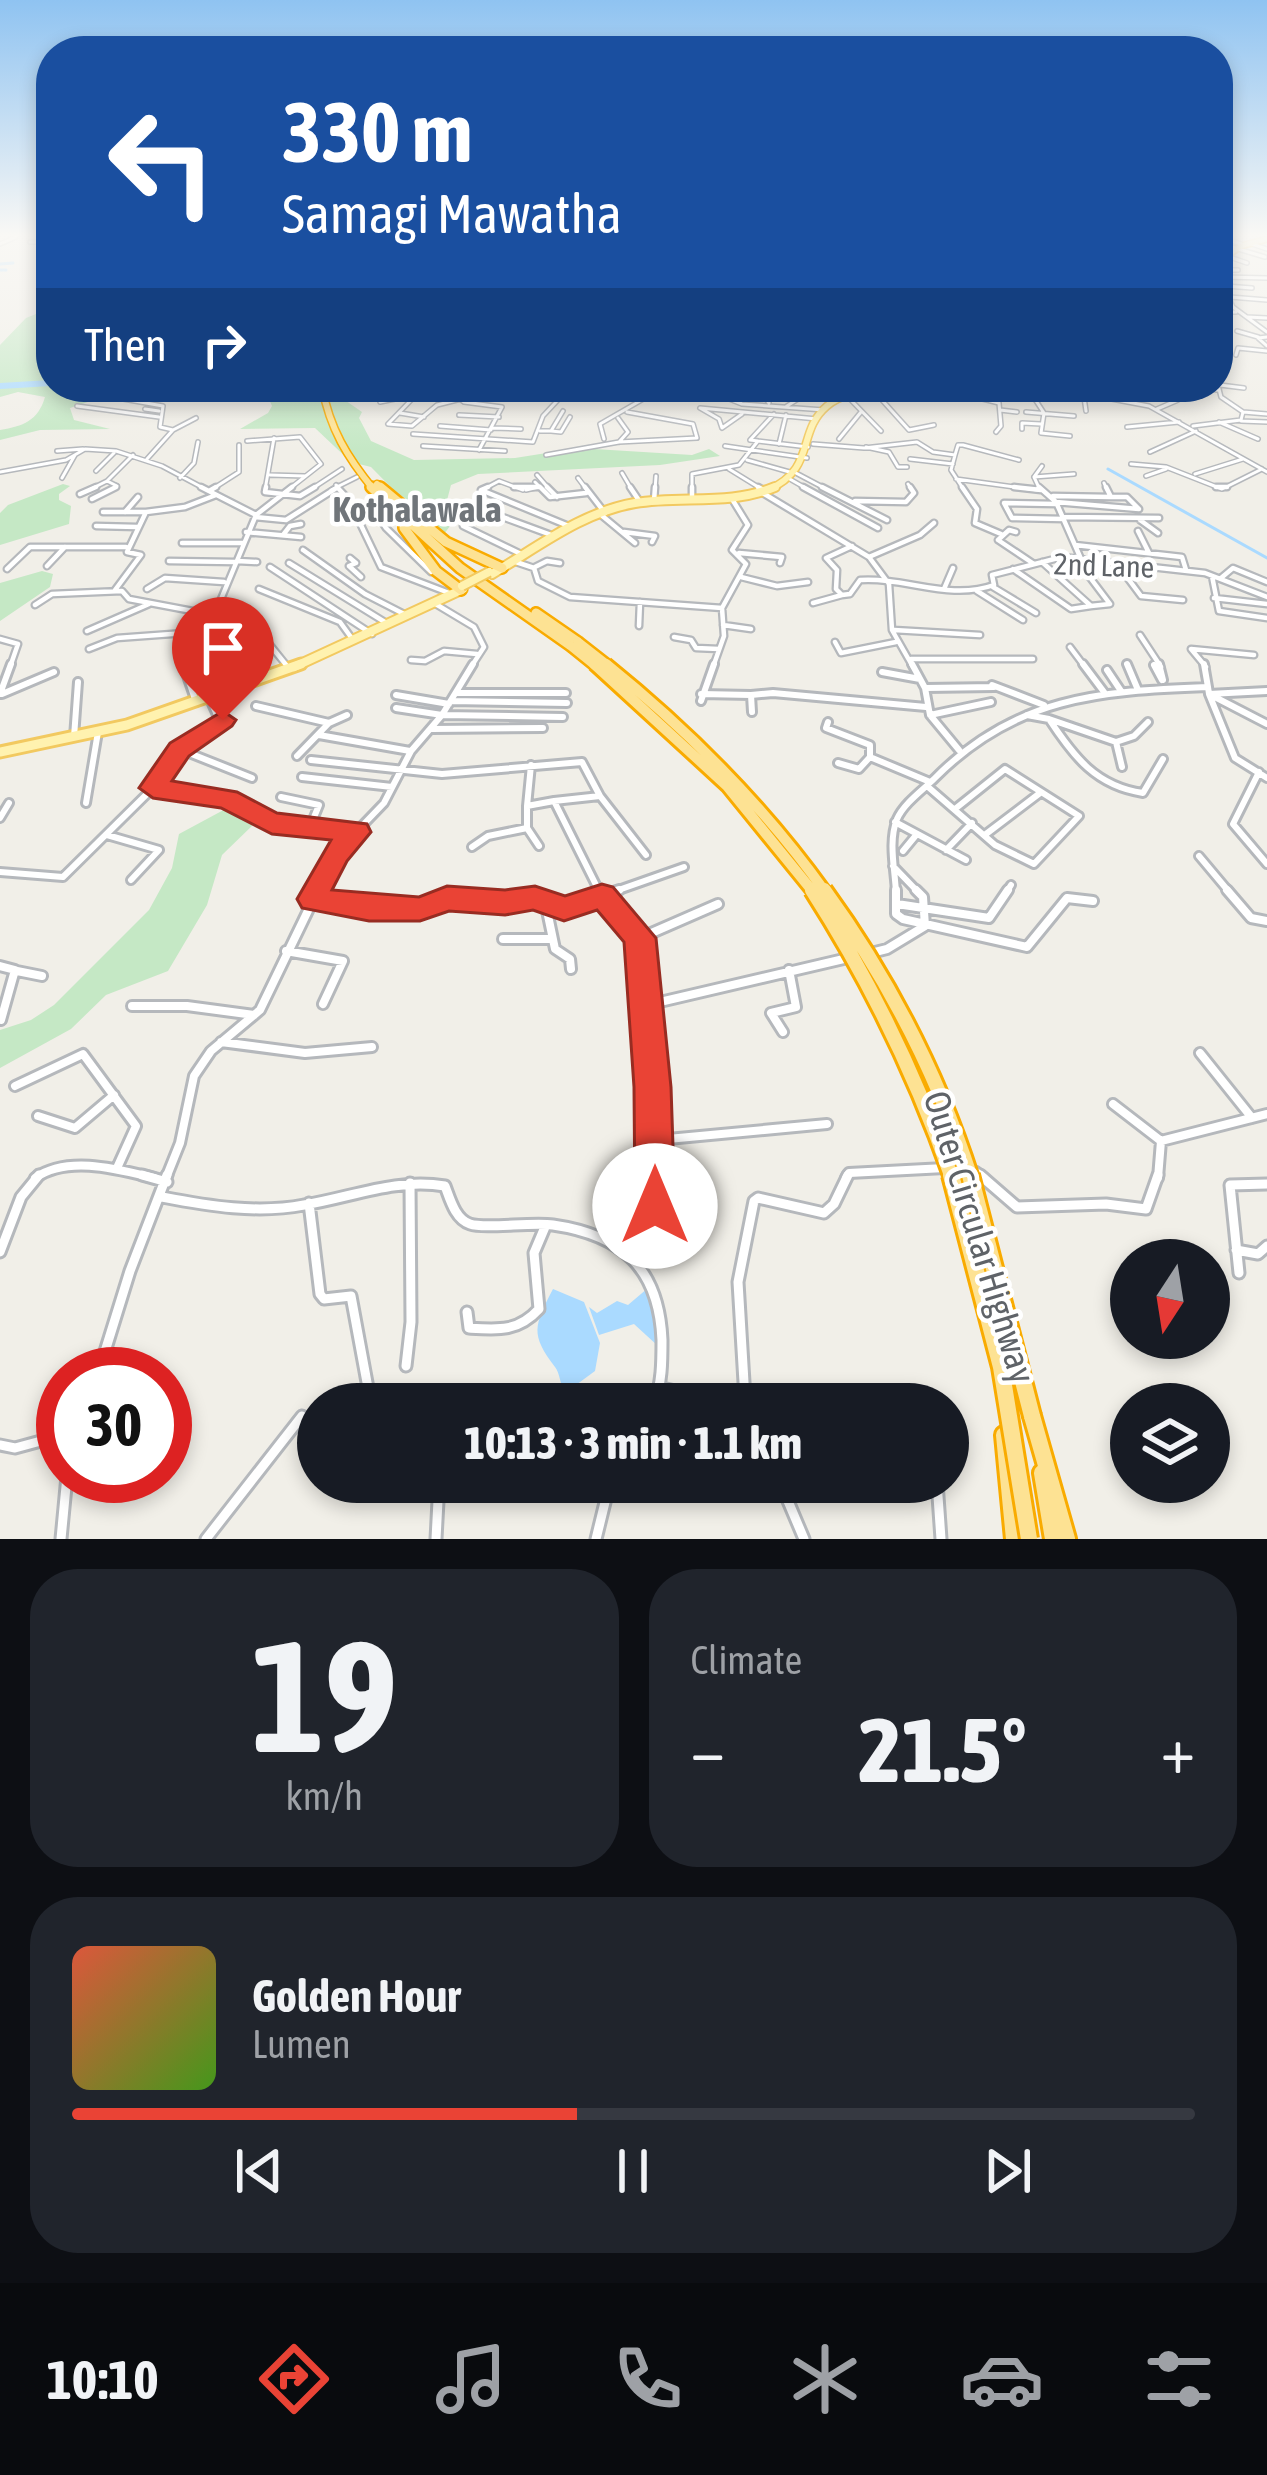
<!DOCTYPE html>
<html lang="en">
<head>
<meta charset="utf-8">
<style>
	body { margin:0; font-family:"Asap Condensed",sans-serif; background:#20242c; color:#f1f3f6; height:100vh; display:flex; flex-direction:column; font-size:45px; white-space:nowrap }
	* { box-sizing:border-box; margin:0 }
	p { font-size:39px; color:#9ea1a6 }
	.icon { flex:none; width:66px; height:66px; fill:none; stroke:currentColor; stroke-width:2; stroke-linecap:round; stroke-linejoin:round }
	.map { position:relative; height:1539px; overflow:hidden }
	.details { display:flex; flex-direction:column; gap:30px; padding:30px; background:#0d0f14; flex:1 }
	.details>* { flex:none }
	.hud { position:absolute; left:36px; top:36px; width:1197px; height:366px; border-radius:48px; box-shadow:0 6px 18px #0003; background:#1a4fa0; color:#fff; overflow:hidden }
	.needle { width:78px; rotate:192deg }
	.buttons { position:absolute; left:1110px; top:1239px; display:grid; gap:24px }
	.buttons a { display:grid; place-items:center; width:120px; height:120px; border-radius:50%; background:#171b24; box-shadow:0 6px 18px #0003; font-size:60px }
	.speed { position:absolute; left:36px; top:1347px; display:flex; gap:24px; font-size:60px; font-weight:700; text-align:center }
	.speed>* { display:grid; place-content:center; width:156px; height:156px; border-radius:50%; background:#171b24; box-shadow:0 6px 18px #0003; line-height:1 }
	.speed .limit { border:18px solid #d22; background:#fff; color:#111 }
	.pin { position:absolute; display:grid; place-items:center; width:102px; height:102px; color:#fff; margin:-123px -51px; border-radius:50% 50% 50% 0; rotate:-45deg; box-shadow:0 0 12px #0007 }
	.pin .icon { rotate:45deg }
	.me { position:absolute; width:132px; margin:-66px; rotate:0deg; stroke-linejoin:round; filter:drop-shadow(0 0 9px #0008) }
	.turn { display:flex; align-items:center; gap:42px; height:252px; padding:0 48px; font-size:54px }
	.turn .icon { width:156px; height:156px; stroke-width:2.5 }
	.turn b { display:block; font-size:84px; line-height:102px }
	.then { display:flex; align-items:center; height:114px; padding:0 48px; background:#0003; gap:24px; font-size:45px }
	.big { font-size:90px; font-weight:800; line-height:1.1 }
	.details .widget { flex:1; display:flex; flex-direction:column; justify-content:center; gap:18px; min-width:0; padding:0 42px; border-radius:48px; background:#20242c }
	.details .dial { align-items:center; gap:0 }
	.dial b { font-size:156px; line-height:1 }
	.song { display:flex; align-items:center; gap:36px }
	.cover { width:144px; height:144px; border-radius:18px; background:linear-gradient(135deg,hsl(10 70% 55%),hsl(100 70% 35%)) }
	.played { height:12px; border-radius:6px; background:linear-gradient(90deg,#ea4335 45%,#363941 45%) }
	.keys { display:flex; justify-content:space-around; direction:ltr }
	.heat { display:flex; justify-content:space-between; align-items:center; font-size:66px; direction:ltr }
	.details .tiles { flex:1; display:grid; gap:30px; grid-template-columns:1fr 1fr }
	.widget:last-child { grid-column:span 2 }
	.trip { position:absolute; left:297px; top:1383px; width:672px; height:120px; border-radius:60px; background:#171b24; box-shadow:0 6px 18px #0003; font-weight:800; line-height:120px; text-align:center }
	.tab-bar { display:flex; height:192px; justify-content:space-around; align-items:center; background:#090b0e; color:#9ea1a6 }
	.tab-bar .icon { width:84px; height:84px }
	.tab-bar .selected { color:#ea4335 }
	.tab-bar b { font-size:54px; color:#f1f3f6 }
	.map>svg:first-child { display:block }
</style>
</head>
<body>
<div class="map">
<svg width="1267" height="1539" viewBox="0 0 1267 1539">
	<rect width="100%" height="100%" fill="#f1efe8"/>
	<path fill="#c5e8c5" d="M51 308V387H147L152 395 112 394 70 408 74 420 110 429 40 430 0 440V430C23 426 38 421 45 397L18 392 0 397V345L26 318Z
		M236 387H326L362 412 359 418 371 441 414 460 515 458 578 448 692 455 709 449 720 456 660 465 478 474 451 485 441 523 450 526 441 538 371 467 351 462 315 428 240 429 268 413 272 406 269 399Z
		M63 484 70 486 59 494V500L71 506 69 524 0 545V513L8 505Z
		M42 571 53 574 50 587 0 621V583Z
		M231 806 255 823 222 855 207 905 168 971 106 995 71 1029 0 1068V1030L31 1020 54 1005 149 910 172 868 179 834Z"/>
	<path fill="#aadaff" d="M648 1288 658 1346 634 1324 599 1335 589 1307 597 1313 617 1301 628 1305Z
		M553 1289 584 1302 600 1343 595 1371 565 1393C560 1385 560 1373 555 1367 530 1334 534 1326 553 1289Z"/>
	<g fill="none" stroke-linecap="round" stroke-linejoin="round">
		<path stroke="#aadaff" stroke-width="3" d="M0 264 13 263
			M0 270H6
			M1108 469 1267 558"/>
		<path stroke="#aadaff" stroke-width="6" d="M0 386 51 383"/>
		<g stroke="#b5b8bc" stroke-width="6">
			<path id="minor-far4" d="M1220 237 1244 245
				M30 242H49
				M1218 243 1265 257
				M1249 243 1267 249
				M0 244 16 237
				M1218 253 1247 263
				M1218 270H1238
				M1218 274 1233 307 1267 332
				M1223 277 1267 278
				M1226 286 1252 288
				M1230 297 1267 300
				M1218 312H1236
				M1247 317 1267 318
				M1237 331 1258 337
				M1267 337 1258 338 1267 346
				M1236 355 1238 348 1267 351
				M1218 378 1220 385 1244 388
				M1218 385 1221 397 1243 412
				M662 387 652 394 671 399
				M699 387 742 404 824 410
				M757 387 769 403
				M934 387 999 403
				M990 387 999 403 1001 426 996 432
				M1027 387 1044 413 1041 433 1070 436
				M1048 387 1149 406 1267 472
				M1193 387 1217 390
				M447 389 464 402 502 407 479 450
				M873 390 909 430 934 425
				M1083 390 1086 411
				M485 391 529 394 536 387
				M347 393 399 387
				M415 396 388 424 412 426 437 405 461 399
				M847 396 881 431
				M1116 396 1133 387
				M112 397 163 406 160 427 173 430 147 459
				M380 402 455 387
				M77 406 159 417
				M787 406 817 387
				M145 409 159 411
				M1157 409 1178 400 1165 394
				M1000 410 1017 412
				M1026 412 1074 416
				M400 413 424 417
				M742 414 722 428 719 419 700 408 817 419
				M459 415 499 417
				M618 418 628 432 619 442
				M1241 421 1267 422
				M1219 422 1258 439
				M440 426 491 430
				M1193 426 1241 420 1243 412 1267 414
				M1127 427 1179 422
				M492 428 521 429
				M1022 429V423L1041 424
				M173 430 196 418
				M540 431H551L563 411
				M551 431 561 432 570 417
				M413 434 533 442 543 416 570 387
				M604 439 600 424 652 394
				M839 439 861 412
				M247 441 300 437 321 464 288 490
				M758 441 808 447
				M758 441 750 440 774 414
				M779 444 786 415
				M813 444 864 448 917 442 933 452 955 455 951 470 964 490
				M423 446 505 451
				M725 446 807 458
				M866 447 889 452 898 467H907
				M57 451 83 449
				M1150 452 1196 431
				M546 455 619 442 697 438 693 424 627 412
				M955 455 958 445H963L1019 460
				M910 459 953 464
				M747 460 793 473
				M1131 464 1166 467 1222 489 1262 469
				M729 469 763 490
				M96 471 114 453
				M0 472 66 460 85 449 116 451 162 466 207 490
				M794 472 828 490
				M622 473 632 490
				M1195 474 1243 459
				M270 475 305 476
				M537 475 550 490
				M1146 476 1166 469
				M1034 477 1042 466
				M62 478 75 455
				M180 478 194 463 198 442
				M578 478 587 490
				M788 478 809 490
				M956 479 1037 490
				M107 481 133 455
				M535 482 543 490
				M1104 483 1107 490
				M908 484 912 490
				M336 485 340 490
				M89 490 107 481 117 486 110 490
				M211 490 239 472V445
				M265 490 274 438
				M310 490 342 469
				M331 490 357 477
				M482 490 499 481 523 490
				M526 490 539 487
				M655 490 656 476
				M692 490V474L739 465 758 441
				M1040 490 1034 477 1074 474"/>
		</g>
		<g stroke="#b5b8bc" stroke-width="9">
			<path id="minor-far3" d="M201 487 256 515 292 487
				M266 487 265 492 300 496 315 487
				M337 487 351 502
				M488 487 481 490 571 527
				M514 487H539
				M540 487 550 497 586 493
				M547 487 557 497
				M585 487 605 513
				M630 487 640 502
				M692 487V499
				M758 487 765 491
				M803 487 878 528
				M822 487 887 520
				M962 487 977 509 975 523 1001 534
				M1014 487 1041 490
				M1039 487 1056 502 1081 559
				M1216 487H1227
				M209 491 216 487
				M761 492 869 557 889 584 892 630 913 667
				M80 494 96 487
				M1053 496 1111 497 1106 487
				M92 499 116 487
				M654 501 655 487
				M855 501 906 502 914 493 910 487
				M1056 502 1139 509 1127 497H1111
				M1056 504 1004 503 1012 518 1064 519
				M470 505 554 536
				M374 510 386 528 431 572
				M103 512H146
				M125 512 138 497
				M600 514 635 543
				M256 515 219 604 249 619 287 666
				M255 517 286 520 338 487
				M1063 517 1159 518
				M358 519 381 567 449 593
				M1140 520 1158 533
				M96 526 137 527
				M463 526 523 555
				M1138 531 1149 553
				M246 532 301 537
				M624 532 655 536 652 542
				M1016 532 1009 530 998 540 1034 564
				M283 535 290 526 301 524
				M182 543H244
				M1075 545 1182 557 1186 570
				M852 546 826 558 837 570 836 589 842 595 850 594 860 580C906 577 949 601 994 585L992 575 1062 557 1205 573 1267 597
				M303 550 365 594 406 615
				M739 553 782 557 780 563
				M869 557 920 535 934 523
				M350 558 356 563 349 566 361 577
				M1076 559 1110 604 1091 606
				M169 561 235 562
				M237 561 257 562
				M513 561 534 568 538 581 570 597 722 608 746 564 732 550 748 525 732 499
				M289 563 388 624
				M1118 565 1141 596 1183 600
				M47 566 65 547
				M270 567 372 634
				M535 567 547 561 560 563
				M7 569 30 547H126
				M1013 569 1071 609 1091 606 1042 562
				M1212 576 1219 611 1267 618
				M741 577 777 586 808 582
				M1221 578 1233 568 1267 582
				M993 587 1036 613
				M147 589 165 578 224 582
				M259 589 340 622 353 640
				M944 589 953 568
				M115 590 141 555 127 552 146 512 185 507 216 495
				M977 591 1023 620
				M1214 598 1267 604
				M434 603 474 627 484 647 471 667
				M813 603 842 595
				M35 605 52 594 122 591 129 599 198 612 221 607
				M723 625 751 629
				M639 626 640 602
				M894 630 980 635
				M87 631 149 604
				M1140 635 1161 667
				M674 637 691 640 696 648 719 649
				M0 639 18 644 10 667
				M835 642 841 653 896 642
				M192 644 210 612
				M1070 647 1085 667
				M89 649 117 638 199 632
				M911 659H1033
				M182 660 184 667
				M411 660 425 661 444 651 477 654
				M713 667 724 636 722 608
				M1206 667 1191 649 1254 655"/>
		</g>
		<g stroke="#b5b8bc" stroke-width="12">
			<path id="minor-far2" d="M183 664 196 702
				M912 664 925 688 930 715 959 750
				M1083 664 1104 692
				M1127 664 1138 690
				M1159 664 1163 680
				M1204 664 1208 687
				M1154 665 1162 680
				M1107 670 1121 691
				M882 672 920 679
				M992 685 1044 705
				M926 688 994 687
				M456 693H566
				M0 694 11 664
				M2 694 54 672
				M701 694 751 695
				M396 695 449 704
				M451 701 567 703
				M701 701 714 664
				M256 706 329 723
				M396 708 442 715 563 717
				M752 712 751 695 773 693 926 707
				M930 715 991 702
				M1027 715 1049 719C1074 757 1096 786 1143 793L1163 759
				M1049 719 1116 742 1122 767
				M828 722 826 728 870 745V757
				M1267 724 1209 694 1235 758 1267 778
				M432 729 543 728
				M319 735 410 751
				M74 737 78 682
				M1116 742 1134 736 1148 722
				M179 749 252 778
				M297 756 329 723 347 715
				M870 757 930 782
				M311 760 442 774 582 762 600 796 646 855
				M838 763 859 769 870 757
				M1259 772 1233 824 1267 864
				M302 777 392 787
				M927 786 995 845 1034 864 1079 816 1005 769 955 809
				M153 788 227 799 271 823 357 832
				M600 796 554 801 600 893
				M281 797 319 805 310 827
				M86 803 98 732
				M527 806 531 765
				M0 818 9 803
				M895 822 966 860
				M527 828 539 846
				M986 834 1040 793
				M107 835 159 850 131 880
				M472 847 488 836 527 828V806L554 801
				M946 850 972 823
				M903 851 917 834
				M1199 856 1230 893
				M893 866 919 893
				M0 872 63 877 153 788 179 749 221 724 210 699
				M316 893 335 854 384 803 411 751 442 715 473 664
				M610 893 684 867
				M896 893C895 869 888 842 897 819 904 803 923 790 935 778 1015 697 1099 691 1208 687L1209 694 1267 691
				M1006 893 1011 885"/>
		</g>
		<g stroke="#b5b8bc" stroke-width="14">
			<path id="minor-far1" d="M599 890 640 938 656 1178
				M896 890V914L903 919 1027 947 1067 898 1093 901
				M1227 890 1251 918 1267 921
				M313 899 337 906 420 909 447 899 505 902 535 898 564 909 619 890
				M897 904 989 918 1008 890
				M546 906 555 949 570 959 571 969
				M640 938 718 904
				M503 939H552
				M286 951 343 961 323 1004
				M867 954 887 949 925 926 923 897 916 890
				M0 966 15 970 1 1020
				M17 971 42 976
				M647 1005 848 958
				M132 1006H187L254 1015
				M783 1032 771 1013 796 1007 789 970
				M221 1042 305 1053 372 1047
				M1200 1053 1252 1118
				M15 1086 83 1054 136 1126 117 1168
				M1113 1104 1161 1141
				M38 1116 75 1128 114 1095
				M657 1140 827 1124
				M976 1172 984 1178
				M35 1178C68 1155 117 1169 154 1178
				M166 1178 180 1143 194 1076 211 1051 260 1010 318 890
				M846 1178 849 1173 964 1167
				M1158 1178 1161 1141 1267 1114"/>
		</g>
		<g stroke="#b5b8bc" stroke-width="15">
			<path id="minor" d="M142 1175 167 1182
				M980 1175 1017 1207 1106 1204 1146 1209 1158 1175
				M162 1197C209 1206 257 1214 304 1205 353 1197 395 1178 445 1186 450 1199 455 1219 470 1224 484 1229 532 1222 553 1225 623 1235 659 1269 662 1340 662 1362 662 1383 654 1404
				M309 1203 320 1294 324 1299 351 1296 371 1404
				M607 1235 626 1219 655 1206 656 1175
				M1236 1250 1258 1254 1267 1246
				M0 1252 21 1197 39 1175
				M1239 1273 1230 1185 1267 1184
				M467 1312 469 1328C498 1330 518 1332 539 1309L534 1253 545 1227
				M406 1366 411 1322 410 1183
				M98 1374 130 1271 167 1175
				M662 1388 733 1404
				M738 1404 745 1399 738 1282 754 1201 758 1198 824 1213 834 1204 848 1175
				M0 1445 15 1448 63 1435
				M780 1482 804 1539
				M937 1482 941 1539
				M61 1539 67 1476
				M206 1539 302 1416
				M436 1539 439 1482
				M596 1539 610 1482"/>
		</g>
		<g stroke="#f2c960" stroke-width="8">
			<path id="major-far3" d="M1218 262 1241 246 1267 239"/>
		</g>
		<g stroke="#f2c960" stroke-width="9">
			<path id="major-far2" d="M768 490C817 468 796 432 827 406 843 392 870 390 891 387"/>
		</g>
		<g stroke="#f2c960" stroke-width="12">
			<path id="major-far1" d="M492 574C538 547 582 512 635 503 682 495 729 506 775 487
				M294 667 463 589"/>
		</g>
		<g stroke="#f2c960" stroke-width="15">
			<path id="major" d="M0 752 127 725 301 664"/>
		</g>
		<g stroke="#f9ab00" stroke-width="9">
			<path id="highway-far2" d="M322 387C330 429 347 457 374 490
				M377 484 384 490"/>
		</g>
		<g stroke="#f9ab00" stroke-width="14">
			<path id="highway-far1" d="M371 487 460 568 571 646
				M380 487 446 542 502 568
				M404 528 436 571 461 590
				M536 613 578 642"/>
		</g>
		<g stroke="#f9ab00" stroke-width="22">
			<path id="highway" d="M1032 1416 1067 1539
				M1004 1435 1014 1539
				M1042 1473 1053 1539"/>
		</g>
		<use href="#minor-far4" stroke="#fff" stroke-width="3"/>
		<use href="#minor-far3" stroke="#fff" stroke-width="4.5"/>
		<use href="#minor-far2" stroke="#fff" stroke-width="6"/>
		<use href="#minor-far1" stroke="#fff" stroke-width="8"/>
		<use href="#minor" stroke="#fff" stroke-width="9"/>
		<use href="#major-far3" stroke="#fff2af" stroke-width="4.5"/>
		<use href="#major-far2" stroke="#fff2af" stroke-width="6"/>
		<use href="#major-far1" stroke="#fff2af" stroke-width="8"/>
		<use href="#major" stroke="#fff2af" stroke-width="9"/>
		<use href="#highway-far2" stroke="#fde293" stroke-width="6"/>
		<use href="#highway-far1" stroke="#fde293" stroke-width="9"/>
		<use href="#highway" stroke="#fde293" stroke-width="16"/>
		<g stroke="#f2c960" stroke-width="12" stroke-linecap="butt">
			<path id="major-bridge" d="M462 586 489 572"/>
		</g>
		<g stroke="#f9ab00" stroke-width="14" stroke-linecap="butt">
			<path id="highway-bridge-far3" d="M578 642 610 667
				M571 646 597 667"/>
		</g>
		<g stroke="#f9ab00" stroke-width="16" stroke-linecap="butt">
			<path id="highway-bridge-far2" d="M594 664 727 786 814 893
				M606 664C689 731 764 806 826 893"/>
		</g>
		<g stroke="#f9ab00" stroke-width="20" stroke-linecap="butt">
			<path id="highway-bridge-far1" d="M812 890C871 982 916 1075 952 1178
				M824 890C888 978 938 1075 971 1178"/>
		</g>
		<g stroke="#f9ab00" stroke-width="22" stroke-linecap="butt">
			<path id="highway-bridge" d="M951 1175 1001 1367 1029 1539
				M970 1175 1032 1416"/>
		</g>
		<use href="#major-bridge" stroke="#fff2af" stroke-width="8"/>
		<use href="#highway-bridge-far3" stroke="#fde293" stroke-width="9"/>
		<use href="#highway-bridge-far2" stroke="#fde293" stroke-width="10"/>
		<use href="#highway-bridge-far1" stroke="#fde293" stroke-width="14"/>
		<use href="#highway-bridge" stroke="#fde293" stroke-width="16"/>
	</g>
	<linearGradient id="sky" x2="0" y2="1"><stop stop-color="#8fc3f1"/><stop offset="0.52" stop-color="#f9f8f5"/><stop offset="1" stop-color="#f9f8f5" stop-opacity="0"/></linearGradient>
	<rect width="1267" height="452" fill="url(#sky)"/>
	<path fill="#ea4335" stroke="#982c22" stroke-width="3" d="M223 711 236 720 232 726 189 756 172 781 237 792 277 813 367 824 371 832 347 861 332 890 419 897 447 886 505 890 535 886 565 896 602 884 613 887 656 938 671 1087 675 1206 669 1220 655 1226 641 1220 635 1206 634 1087 624 942 597 910 564 921 533 910 505 915 449 911 420 921H369L302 908 297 899 331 840 272 834 221 808 153 798 139 788 170 743Z"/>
	<g text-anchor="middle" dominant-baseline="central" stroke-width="9" stroke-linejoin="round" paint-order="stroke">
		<g font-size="30" fill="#5f6368" stroke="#fff">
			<text transform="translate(1104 565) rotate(2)">2nd Lane</text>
		</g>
		<g font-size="36" font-weight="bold" fill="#70757a" stroke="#fff">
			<text x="417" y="509">Kothalawala</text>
		</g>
		<g font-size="36" fill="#5f6368" stroke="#fff">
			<text transform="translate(980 1237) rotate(73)">Outer Circular Highway</text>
		</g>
	</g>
</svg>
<div class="buttons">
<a><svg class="needle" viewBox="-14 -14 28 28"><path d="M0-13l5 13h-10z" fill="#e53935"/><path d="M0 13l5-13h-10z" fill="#9ea1a6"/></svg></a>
<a><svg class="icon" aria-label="layers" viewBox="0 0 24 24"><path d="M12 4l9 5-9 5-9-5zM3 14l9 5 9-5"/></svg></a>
</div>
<div class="speed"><div class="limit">30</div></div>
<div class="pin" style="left:223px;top:720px;background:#d93025"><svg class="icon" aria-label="arrive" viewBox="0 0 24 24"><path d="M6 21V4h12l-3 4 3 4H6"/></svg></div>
<svg class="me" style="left:655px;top:1206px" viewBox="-20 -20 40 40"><circle r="19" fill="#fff"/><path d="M0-13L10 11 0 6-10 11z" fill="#ea4335"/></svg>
<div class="trip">10:13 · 3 min · 1.1 km</div>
<div class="hud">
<div class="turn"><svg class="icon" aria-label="left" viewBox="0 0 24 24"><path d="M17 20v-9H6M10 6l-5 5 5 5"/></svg><div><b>330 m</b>Samagi Mawatha</div></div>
<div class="then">Then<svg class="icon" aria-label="right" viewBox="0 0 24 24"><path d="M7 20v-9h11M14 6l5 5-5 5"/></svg></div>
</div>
</div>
<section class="details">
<div class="tiles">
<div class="widget dial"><b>19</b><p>km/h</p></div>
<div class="widget"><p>Climate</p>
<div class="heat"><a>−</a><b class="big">21.5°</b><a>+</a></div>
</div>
<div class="widget">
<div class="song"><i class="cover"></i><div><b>Golden Hour</b><p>Lumen</p></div></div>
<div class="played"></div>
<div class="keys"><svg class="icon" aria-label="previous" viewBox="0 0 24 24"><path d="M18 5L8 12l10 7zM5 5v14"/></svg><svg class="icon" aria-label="pause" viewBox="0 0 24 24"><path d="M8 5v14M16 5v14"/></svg><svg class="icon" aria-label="next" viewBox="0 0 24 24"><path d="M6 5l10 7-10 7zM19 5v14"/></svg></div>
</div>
</div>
</section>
<nav class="tab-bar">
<b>10:10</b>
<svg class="icon selected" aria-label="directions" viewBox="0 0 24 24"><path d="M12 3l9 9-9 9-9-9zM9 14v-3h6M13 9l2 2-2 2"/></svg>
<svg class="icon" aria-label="music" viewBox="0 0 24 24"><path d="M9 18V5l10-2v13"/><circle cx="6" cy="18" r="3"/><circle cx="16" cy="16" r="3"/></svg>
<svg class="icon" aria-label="phone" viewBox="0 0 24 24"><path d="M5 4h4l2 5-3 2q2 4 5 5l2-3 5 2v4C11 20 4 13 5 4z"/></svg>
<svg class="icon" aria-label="climate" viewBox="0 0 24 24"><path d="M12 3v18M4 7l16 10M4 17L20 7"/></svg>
<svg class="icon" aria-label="car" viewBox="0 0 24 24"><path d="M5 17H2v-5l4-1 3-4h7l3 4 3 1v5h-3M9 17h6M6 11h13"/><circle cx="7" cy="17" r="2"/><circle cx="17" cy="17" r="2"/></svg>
<svg class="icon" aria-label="filters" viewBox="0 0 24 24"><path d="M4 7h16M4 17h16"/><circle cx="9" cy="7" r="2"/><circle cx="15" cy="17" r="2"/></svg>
</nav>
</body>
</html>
